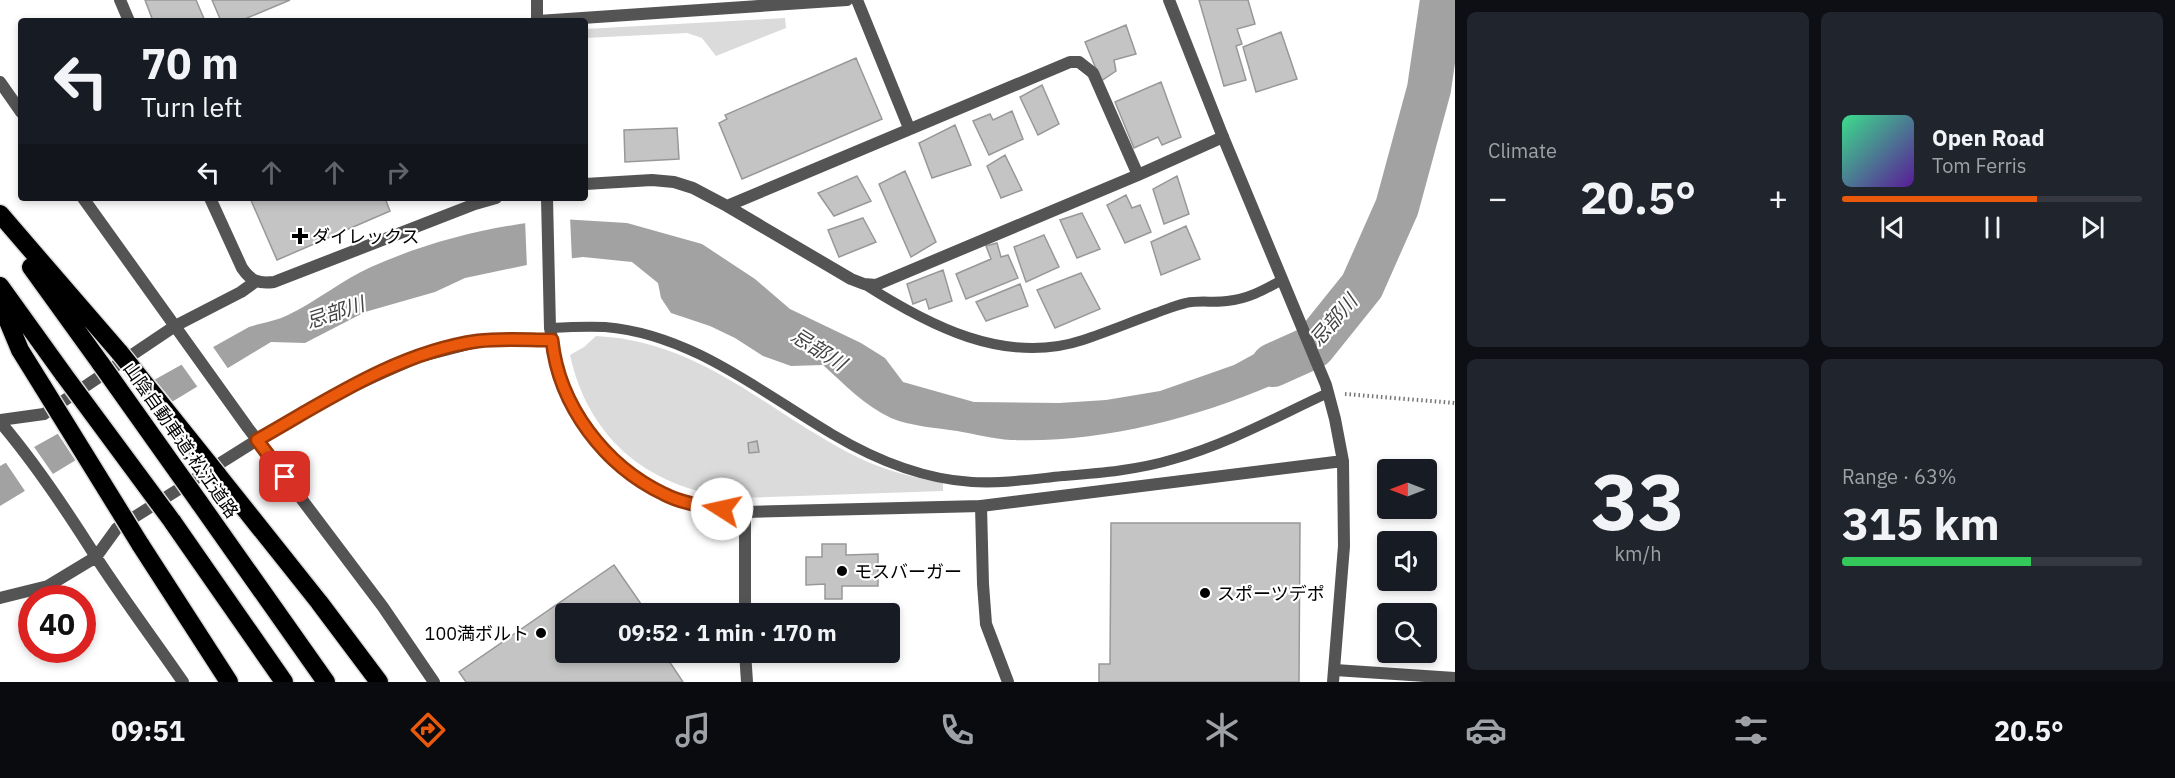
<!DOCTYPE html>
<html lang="en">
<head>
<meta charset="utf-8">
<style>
	body { margin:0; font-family:"IBM Plex Sans","Noto Sans JP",sans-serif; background:#20242c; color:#f1f3f6; height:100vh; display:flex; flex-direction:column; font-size:22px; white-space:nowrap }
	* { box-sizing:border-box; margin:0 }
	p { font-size:20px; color:#9ea1a6 }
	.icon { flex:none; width:33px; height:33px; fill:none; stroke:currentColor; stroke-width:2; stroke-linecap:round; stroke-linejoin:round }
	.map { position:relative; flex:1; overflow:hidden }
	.details { display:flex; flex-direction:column; gap:12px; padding:12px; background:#0d0f14; width:720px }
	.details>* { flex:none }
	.guide { position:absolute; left:18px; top:18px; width:570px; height:183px; border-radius:6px; box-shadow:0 3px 9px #0003; background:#171b24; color:#f1f3f6; overflow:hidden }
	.needle { width:39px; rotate:270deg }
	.fabs { position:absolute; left:1377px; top:459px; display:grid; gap:12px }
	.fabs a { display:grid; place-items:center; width:60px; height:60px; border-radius:6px; background:#171b24; box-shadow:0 3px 9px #0003; font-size:30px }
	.speed { position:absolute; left:18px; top:585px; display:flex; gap:12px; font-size:30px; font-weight:700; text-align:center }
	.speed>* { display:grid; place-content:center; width:78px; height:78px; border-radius:50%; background:#171b24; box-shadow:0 3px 9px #0003; line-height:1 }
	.speed .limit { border:9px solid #d22; background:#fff; color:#111 }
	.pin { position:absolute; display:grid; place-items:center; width:51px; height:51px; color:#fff; margin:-26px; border-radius:12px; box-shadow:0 3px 9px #0006 }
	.me { position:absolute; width:66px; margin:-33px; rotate:280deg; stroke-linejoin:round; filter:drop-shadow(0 0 4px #0008) }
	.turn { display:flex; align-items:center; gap:21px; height:126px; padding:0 24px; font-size:27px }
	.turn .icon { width:78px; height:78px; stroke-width:2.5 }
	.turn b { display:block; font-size:42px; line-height:51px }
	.lanes { display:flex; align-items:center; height:57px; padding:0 24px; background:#0003; justify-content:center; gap:30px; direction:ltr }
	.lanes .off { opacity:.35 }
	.big { font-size:45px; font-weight:800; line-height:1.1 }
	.details .widget { flex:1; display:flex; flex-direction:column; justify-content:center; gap:9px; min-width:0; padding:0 21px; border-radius:9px; background:#20242c }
	.details .dial { align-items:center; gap:0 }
	.dial b { font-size:78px; line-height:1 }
	.song { display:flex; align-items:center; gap:18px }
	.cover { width:72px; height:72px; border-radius:9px; background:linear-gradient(135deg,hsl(150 70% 55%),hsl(270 70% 35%)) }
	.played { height:6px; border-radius:3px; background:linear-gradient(90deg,#ea580c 65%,#363941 65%) }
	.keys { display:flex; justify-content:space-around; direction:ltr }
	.heat { display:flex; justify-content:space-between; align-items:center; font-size:33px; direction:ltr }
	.charge { height:9px; border-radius:4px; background:linear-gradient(90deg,#34c759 63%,#363941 0) }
	.details .tiles { flex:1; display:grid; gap:12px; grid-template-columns:repeat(2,1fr) }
	.trip { position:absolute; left:555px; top:603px; width:345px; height:60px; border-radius:6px; background:#171b24; box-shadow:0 3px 9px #0003; font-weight:800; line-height:60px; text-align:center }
	.menu { display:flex; height:96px; justify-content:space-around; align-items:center; background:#090b0e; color:#9ea1a6 }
	.menu .icon { width:42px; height:42px }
	.menu .on { color:#ea580c }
	.menu b { font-size:27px; color:#f1f3f6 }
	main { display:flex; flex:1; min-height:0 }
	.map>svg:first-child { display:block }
</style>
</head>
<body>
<main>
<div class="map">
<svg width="1455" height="682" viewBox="0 0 1455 682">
	<rect width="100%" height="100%" fill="#fff"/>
	<path fill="#dbdbdb" d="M785 18 786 28 716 56 702 38 687 33 585 38V29Z
		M596 336C703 341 769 414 859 458 886 471 913 477 943 483V491L740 498C653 491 589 442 570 355L584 347Z"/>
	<path fill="#a2a2a2" d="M561 219 627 223 702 244 755 279 790 309 861 343 885 358 903 382 974 402 1059 403 1106 400 1160 391 1234 365 1280 340 1314 315 1333 356C1238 407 1119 444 1011 440 993 439 975 434 957 431 938 428 909 426 891 418 865 406 844 384 823 365L791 366 763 356 735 338 710 326 671 313 661 298 658 283 632 262 583 257 541 262 465 278 435 292 365 312 305 343 271 342 0 506V466L249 327C261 323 276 321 288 315 317 301 342 280 371 267 432 240 495 225 561 219Z"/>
	<path fill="#fff" d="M560 216H570L572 261 527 268 525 219Z
		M1309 314 1330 361 1298 378 1279 336Z
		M211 344 229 370 199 389 179 361Z
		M152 376 174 403 77 463 56 431Z
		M32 444 55 477 27 494 4 460Z"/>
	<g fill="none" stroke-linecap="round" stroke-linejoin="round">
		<path stroke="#a2a2a2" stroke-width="44" d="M1273 365 1313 347 1362 286 1397 207 1429 89 1442 0"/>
	</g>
	<path fill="#c4c4c4" stroke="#989898" stroke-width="1.5" d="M145 0H196L205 21H153Z
		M212 0H290L240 21H221Z
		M1199 0H1248L1255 24 1237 29 1242 44 1236 46 1246 80 1224 86Z
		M1126 25 1136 54 1114 60 1116 71 1101 81 1085 42Z
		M1281 32 1297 79 1256 92 1243 47Z
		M856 58 882 119 742 179 719 123 727 119 725 115Z
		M1161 82 1181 137 1162 145 1158 137 1134 148 1115 102Z
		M1042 85 1059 124 1038 135 1020 97Z
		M1012 111 1023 139 989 155 973 121 990 114 993 120Z
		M955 125 971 165 932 178 919 143Z
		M677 128 679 159 625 162 624 130Z
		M1005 155 1022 190 1001 198 987 166Z
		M905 171 936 242 911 257 879 184Z
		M857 176 871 201 834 216 818 193Z
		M1177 176 1189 214 1164 224 1153 189Z
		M1126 195 1132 208 1140 205 1151 232 1125 243 1107 205Z
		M250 198H385L390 211 277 260Z
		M1082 213 1100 249 1077 258 1060 220Z
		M863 218 876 242 839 257 828 230Z
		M1186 226 1200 259 1161 275 1151 242Z
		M1044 235 1059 267 1026 282 1014 247Z
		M997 243 1001 257 1008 255 1018 278 966 299 956 274 991 259 986 246Z
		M943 270 952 301 929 309 926 299 913 304 907 284Z
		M1081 273 1100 309 1055 328 1037 290Z
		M1020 284 1028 306 986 321 976 302Z
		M757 441 759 452 749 453 748 443Z
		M1111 523H1300L1299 682H1099V664H1110Z
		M822 544H846V555L878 554V586H842V599H825V584L806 585V557H822Z
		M614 565 648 614H566V652H663L683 682H466L459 672Z"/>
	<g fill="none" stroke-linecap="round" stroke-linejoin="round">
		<g stroke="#dbdbdb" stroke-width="21">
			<path id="motorway" d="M0 214 120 353
				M31 267 101 364
				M0 286 64 375
				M0 302 20 350 43 387
				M217 474 319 602 379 682
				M199 502 326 682
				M172 521 284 682
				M140 544 229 682"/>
		</g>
		<path stroke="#767676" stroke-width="4" stroke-dasharray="1.5 3" stroke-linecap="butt" d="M1345 394 1455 403"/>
		<path stroke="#545454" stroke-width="10" d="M864 284C928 325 1005 366 1083 340 1107 332 1131 322 1156 313 1165 310 1176 305 1186 303 1199 300 1214 303 1227 301 1248 299 1264 290 1282 280
			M550 328C568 327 587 326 605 327 691 334 761 392 832 434 874 459 923 479 972 482 1002 484 1033 479 1063 476 1100 473 1138 470 1174 459 1228 444 1278 416 1328 393"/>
		<path stroke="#545454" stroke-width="12" d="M120 0 129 21
			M857 0 909 128
			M538 21 847 0
			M0 82 21 112
			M585 184 652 180 674 182 693 188 727 206 851 279 864 284 876 285 1138 175 1223 137
			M83 198 248 428 383 607 434 682
			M210 198 242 268C251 281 258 284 274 282L475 204 496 198
			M727 206 1070 62H1079L1093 73 1138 175
			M0 420 44 414 175 326 241 292 255 282
			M0 422C36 464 67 511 96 557 124 600 154 640 183 682
			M981 506 983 584 986 624 1008 682
			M745 512V614
			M0 598 48 586 96 557 117 528 257 440 347 389 382 373 418 357 480 341 552 340
			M745 652 747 682
			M1335 670 1455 678"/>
		<path stroke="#545454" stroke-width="12" d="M537 0V21
			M1169 0 1223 137 1326 385 1335 419 1343 461 1344 546 1333 682
			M547 198 550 328 559 375 573 406 589 433 608 456 636 479 665 495 698 506 745 512 981 506 1343 461"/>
		<use href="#motorway" stroke="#000" stroke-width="18"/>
		<g stroke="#dbdbdb" stroke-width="21" stroke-linecap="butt">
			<path id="motorway-bridge" d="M120 353 217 474
				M101 364 199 502
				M64 375 172 521
				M43 387 140 544"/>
		</g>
		<use href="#motorway-bridge" stroke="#000" stroke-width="18"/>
	</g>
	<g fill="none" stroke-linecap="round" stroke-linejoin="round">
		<g stroke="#983908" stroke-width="15">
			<path id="route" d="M285 477 257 440C326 401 398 352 478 341 502 338 528 340 552 340 559 406 605 466 664 494 681 503 702 506 722 509"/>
		</g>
		<use href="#route" stroke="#ea580c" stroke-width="10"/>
	</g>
	<g fill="#000" stroke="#fff" stroke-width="2">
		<path d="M297 227h6v6h6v6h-6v6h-6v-6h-6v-6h6z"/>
		<circle cx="842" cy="571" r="6"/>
		<circle cx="1205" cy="593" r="6"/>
		<circle cx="541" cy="633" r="6"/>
	</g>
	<g text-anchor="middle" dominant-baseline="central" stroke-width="4.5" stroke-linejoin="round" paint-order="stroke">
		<g font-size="18" fill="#000" stroke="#fff" text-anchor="start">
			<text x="312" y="236">ダイレックス</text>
			<text x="854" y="571">モスバーガー</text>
			<text x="1217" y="593">スポーツデポ</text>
			<text x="529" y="633" text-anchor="end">100満ボルト</text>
		</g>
		<g font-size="18" fill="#000" stroke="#fff">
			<text transform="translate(181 440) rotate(55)">山陰自動車道;松江道路</text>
		</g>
		<g font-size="20" font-style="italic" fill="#434343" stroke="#fff">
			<text transform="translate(335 312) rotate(-18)">忌部川</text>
			<text transform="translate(1333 320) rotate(-49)">忌部川</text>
			<text transform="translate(819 349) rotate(32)">忌部川</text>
		</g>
	</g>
</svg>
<div class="fabs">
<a><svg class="needle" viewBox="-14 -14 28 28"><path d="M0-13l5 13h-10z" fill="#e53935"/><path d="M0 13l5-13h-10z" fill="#9ea1a6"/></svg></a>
<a><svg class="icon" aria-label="sound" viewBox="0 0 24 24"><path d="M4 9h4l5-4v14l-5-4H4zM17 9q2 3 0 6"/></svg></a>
<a><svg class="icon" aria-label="search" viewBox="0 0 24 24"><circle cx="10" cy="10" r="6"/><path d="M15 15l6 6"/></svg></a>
</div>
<div class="speed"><div class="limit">40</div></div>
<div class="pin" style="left:285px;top:477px;background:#d93025"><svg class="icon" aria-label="arrive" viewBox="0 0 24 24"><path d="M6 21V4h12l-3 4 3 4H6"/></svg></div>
<svg class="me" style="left:722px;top:509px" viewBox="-20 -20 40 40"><circle r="19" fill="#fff"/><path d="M0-13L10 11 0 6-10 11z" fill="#ea580c"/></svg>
<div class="trip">09:52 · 1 min · 170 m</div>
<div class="guide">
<div class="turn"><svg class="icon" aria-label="left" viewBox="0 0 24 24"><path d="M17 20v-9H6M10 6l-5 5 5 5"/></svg><div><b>70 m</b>Turn left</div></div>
<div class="lanes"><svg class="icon" aria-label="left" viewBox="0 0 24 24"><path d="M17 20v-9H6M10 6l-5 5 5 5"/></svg><svg class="icon off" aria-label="ahead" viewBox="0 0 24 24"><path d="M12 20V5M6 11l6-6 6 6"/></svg><svg class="icon off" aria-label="ahead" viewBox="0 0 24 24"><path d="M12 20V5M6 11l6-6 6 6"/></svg><svg class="icon off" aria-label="right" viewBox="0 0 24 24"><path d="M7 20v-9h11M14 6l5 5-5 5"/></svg></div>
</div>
</div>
<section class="details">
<div class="tiles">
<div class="widget"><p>Climate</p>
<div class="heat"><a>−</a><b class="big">20.5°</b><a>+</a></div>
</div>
<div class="widget">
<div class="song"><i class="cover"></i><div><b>Open Road</b><p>Tom Ferris</p></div></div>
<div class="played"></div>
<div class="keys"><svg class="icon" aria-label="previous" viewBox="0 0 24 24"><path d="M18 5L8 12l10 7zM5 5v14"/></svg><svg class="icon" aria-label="pause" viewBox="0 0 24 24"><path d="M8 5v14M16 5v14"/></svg><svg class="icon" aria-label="next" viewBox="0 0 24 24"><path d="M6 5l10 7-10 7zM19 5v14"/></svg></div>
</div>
<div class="widget dial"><b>33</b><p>km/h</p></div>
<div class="widget"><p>Range · 63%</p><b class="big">315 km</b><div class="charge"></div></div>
</div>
</section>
</main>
<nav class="menu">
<b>09:51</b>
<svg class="icon on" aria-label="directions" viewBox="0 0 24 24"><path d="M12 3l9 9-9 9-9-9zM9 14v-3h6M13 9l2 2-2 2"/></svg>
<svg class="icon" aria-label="music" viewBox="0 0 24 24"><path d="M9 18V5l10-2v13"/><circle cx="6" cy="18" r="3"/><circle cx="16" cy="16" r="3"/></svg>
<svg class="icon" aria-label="phone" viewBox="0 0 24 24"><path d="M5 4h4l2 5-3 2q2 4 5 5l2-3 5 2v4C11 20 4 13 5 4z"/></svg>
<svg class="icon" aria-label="climate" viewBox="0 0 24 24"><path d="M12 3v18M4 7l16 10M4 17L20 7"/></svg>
<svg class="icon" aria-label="car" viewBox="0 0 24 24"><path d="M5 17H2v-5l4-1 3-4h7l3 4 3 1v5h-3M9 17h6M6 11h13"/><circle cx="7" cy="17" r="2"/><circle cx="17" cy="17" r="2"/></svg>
<svg class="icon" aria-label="filters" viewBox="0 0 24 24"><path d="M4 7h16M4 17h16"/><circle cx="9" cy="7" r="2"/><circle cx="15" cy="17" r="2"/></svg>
<b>20.5°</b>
</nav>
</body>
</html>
